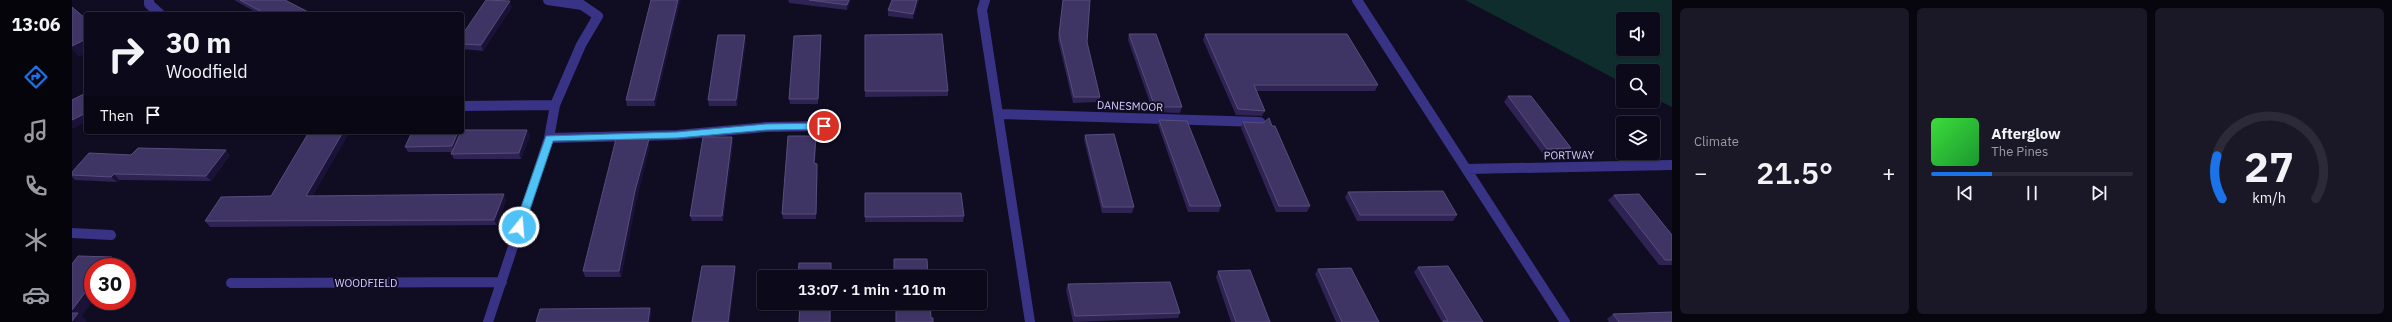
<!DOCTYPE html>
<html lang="en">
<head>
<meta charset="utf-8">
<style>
	body { margin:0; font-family:"IBM Plex Sans",sans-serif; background:#1a1727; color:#f1f3f6; height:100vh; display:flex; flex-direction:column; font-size:15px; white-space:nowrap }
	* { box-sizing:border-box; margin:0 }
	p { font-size:13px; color:#9a9aa2 }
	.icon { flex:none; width:22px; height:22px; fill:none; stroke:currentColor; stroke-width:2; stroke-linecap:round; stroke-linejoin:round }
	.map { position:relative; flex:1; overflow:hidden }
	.panel { display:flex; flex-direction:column; gap:8px; padding:8px; background:#07050e; width:720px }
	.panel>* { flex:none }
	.top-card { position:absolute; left:12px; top:12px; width:380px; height:122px; border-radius:4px; box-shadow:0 1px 3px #0004,0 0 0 1px #2c2a39; background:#0c091a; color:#f1f3f6; overflow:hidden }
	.fabs { position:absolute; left:1544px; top:12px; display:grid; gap:8px }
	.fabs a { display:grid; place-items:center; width:44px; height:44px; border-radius:4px; background:#0c091a; box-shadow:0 1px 3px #0004,0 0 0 1px #2c2a39; font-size:20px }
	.speed { position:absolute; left:12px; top:258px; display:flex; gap:8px; font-size:20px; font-weight:700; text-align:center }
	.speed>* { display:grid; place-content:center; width:52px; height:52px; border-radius:50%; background:#0c091a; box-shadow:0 1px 3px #0004,0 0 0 1px #2c2a39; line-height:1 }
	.speed .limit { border:6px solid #d22; background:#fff; color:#111 }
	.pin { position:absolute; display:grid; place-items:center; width:34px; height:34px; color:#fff; margin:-17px; border:2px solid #fff; border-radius:50%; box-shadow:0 1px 4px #0007 }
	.me { position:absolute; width:44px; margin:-22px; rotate:17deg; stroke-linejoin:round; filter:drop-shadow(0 0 3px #0008) }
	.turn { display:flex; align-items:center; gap:14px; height:84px; padding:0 16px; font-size:18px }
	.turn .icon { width:52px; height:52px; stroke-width:2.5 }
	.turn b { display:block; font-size:28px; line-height:34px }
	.then { display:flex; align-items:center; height:38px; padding:0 16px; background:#0003; gap:8px; font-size:15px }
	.big { font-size:30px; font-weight:600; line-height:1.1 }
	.panel .card { flex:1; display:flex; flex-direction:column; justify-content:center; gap:6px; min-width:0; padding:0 14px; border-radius:6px; background:#1a1727 }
	.panel .dial { align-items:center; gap:0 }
	.dial svg { height:104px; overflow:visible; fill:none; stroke:#2c2a39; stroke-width:7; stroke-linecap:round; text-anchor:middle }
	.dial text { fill:#f1f3f6; stroke:none }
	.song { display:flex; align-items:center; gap:12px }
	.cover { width:48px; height:48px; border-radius:6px; background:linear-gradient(135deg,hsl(120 70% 55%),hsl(130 70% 35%)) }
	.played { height:4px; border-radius:2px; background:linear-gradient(90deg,#1a73e8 30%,#2c2a39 30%) }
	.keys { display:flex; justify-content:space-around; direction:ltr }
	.heat { display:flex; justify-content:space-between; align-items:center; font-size:22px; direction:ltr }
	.panel .tiles { flex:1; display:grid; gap:8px; grid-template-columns:repeat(3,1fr) }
	.trip { position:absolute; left:685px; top:270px; width:230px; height:40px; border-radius:4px; background:#0c091a; box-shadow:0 1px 3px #0004,0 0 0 1px #2c2a39; font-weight:600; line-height:40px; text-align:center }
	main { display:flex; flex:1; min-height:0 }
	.dock { display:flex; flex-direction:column; width:72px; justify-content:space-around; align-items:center; background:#05040a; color:#9a9aa2 }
	.dock .icon { width:28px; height:28px }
	.dock .current { color:#1a73e8 }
	.dock b { font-size:18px; color:#f1f3f6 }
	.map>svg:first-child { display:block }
</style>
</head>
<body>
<main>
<nav class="dock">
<b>13:06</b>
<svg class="icon current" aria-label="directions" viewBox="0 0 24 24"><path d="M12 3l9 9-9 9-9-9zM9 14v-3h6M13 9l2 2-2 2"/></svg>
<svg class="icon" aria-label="music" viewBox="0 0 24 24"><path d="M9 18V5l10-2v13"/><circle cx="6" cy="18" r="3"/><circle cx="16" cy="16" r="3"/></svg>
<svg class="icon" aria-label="phone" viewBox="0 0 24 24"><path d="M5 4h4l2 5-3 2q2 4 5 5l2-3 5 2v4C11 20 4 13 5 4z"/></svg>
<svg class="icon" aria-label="climate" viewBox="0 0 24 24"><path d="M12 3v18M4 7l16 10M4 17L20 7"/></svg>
<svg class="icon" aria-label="car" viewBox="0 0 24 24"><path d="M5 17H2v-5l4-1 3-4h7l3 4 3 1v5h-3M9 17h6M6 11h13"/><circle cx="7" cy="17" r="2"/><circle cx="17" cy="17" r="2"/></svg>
</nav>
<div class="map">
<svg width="1600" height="322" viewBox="0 0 1600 322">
	<rect width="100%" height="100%" fill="#100c22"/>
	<path fill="#0e2d2c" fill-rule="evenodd" d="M1393 0H1600V107L1581 98V71H1551V83ZM1551 19H1581V49H1551Z"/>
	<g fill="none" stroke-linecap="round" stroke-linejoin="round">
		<path stroke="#393385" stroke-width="10" d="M77 0V4L88 14
			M913 0 910 10 958 322
			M1285 0 1493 322
			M390 106 483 105
			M927 114 1188 122
			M477 138 605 135 694 127 752 126
			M1395 169 1600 165
			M0 233 39 235
			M159 283 430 282
			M416 322 477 138 483 105 509 45 526 16 510 5 476 0"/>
	</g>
	<path fill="#2e2352" d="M162 0H213L240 14H187Z
		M716 0H779L775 10 717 3Z
		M820 0H847L841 19 816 16V10Z
		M991 0H1018L1015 42 1028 97 1026 102 1001 103 986 40Z
		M440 7 411 51 390 49V35Z
		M1057 34 1110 107 1108 113 1081 112 1056 40Z
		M1133 34 1306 85 1303 91H1184L1193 111 1190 116 1164 115 1131 40Z
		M793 35 876 91V96L793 97Z
		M674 41 665 106H637L636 100Z
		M749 41 746 104H718L717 99Z
		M598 44 583 106H555L554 100Z
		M1436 96 1499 148 1495 154H1471L1432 102Z
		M1087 120 1149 206 1147 212H1116L1086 125Z
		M1171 122 1238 206 1235 212H1204L1169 128Z
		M390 127 392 130H455L458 135 449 159H382L379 154 380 152H336L333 147 390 132Z
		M1013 135 1062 207 1060 213H1030L1012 140Z
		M744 141 743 163 745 164 746 169 744 219H711L710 214Z
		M661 143 651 221H620L618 216Z
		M578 145 565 197 549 277H513L511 271Z
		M59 155H158L139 181 47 180 45 182 3 180 0 177V172Z
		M1276 192 1385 215 1381 221H1285L1273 197Z
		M793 193 892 216 891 222H793Z
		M1542 195 1600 235V265H1587L1536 200Z
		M199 196H242L434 200 425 225 138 227 133 221Z
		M1346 267 1411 322H1370L1342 272Z
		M1246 269 1307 322H1264L1243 274Z
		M1146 271 1198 322H1159L1144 277Z
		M996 284 1108 313 1106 318 1001 322 994 290Z
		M724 303H759L758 322H727L728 309H725Z
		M1541 314 1600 322H1537L1535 319Z"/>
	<path fill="#1a1237" d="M606 0H609L583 106 582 100Z
		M777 0H779L775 10V5Z
		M845 0H847L841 19V14Z
		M438 1 440 7 411 51 409 45Z
		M673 35 674 41 665 106 664 100Z
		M749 35V41L746 104V99Z
		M14 39V53L7 57 0 49V46Z
		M14 113V122L0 129V120Z
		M390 127 392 130 382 152 380 146 386 132H390Z
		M455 130 458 135 449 159 447 153Z
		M271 132H278L238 201 234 196Z
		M744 136V141L743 169 742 163Z
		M660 137 661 143 651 221 650 216Z
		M577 139 578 145 565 197 549 277 547 271 563 191Z
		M154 150 158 155 139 181 134 176Z
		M745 164 746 169 744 219V214Z
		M42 174 47 180 45 182 39 177Z
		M432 194 434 200 425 225 422 220Z
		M40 257 48 265 46 267H32Z
		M663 266 664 271 658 322H656Z
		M21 282V301L10 316 15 320 14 322H0V310Z
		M578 308 580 314 578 322H576Z"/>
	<path fill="#3f3565" stroke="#574d7d" d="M168 0H213L240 14H194Z
		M414 0 438 1 409 45 390 44V35Z
		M579 0H606L582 100H554Z
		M737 0H777L775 5Z
		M820 0H845L841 14 816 10Z
		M991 0H1018L1015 42 1028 97H1002L987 34Z
		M0 7 14 19V39L0 46Z
		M870 34 876 91H793V35Z
		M1057 34H1084L1110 107H1083Z
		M1133 34H1275L1306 85H1182L1193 111 1166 109Z
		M646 35H673L664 100H636Z
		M749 35 746 99H717L722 36Z
		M14 93V113L0 120V100Z
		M1436 96H1459L1499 148 1475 149Z
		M1197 118 1200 126H1203L1238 206H1207L1171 122 1191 123Z
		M1087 120 1115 121 1149 206H1118Z
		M390 130H455L447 153 379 154 389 132H390Z
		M237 132H271L234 196 432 194 422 220 133 221 149 197 199 196Z
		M340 132H386L380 146 333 147Z
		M1042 134 1062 207H1031L1013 135Z
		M716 136H744L742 163 745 164 744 214H710Z
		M631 137H660L650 216H618Z
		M544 139H577L563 191 547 271H511Z
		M66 148 154 150 134 176 42 174 39 177 0 175V172L17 153 59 155Z
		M1371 191 1385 215H1288L1276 192Z
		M793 193H889L892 216 793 217Z
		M1567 194 1600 235V260H1593L1542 195Z
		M6 256 40 257 32 267H21V282L0 310V264Z
		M822 259H855L856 277H822Z
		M727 263H759V277H726Z
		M630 266H663L656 322H620Z
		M1376 266 1411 322H1372L1371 321H1376L1346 267Z
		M1279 268 1307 322H1270L1246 269Z
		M1178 270 1198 322H1164L1146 271Z
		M1098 282 1108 313 1003 316 996 284Z
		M724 303H758V322H727L728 304H724Z
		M824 303H858L859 318H861V322H824Z
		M578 308 576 322H464L468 309Z
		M1600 312V322H1547L1541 314Z
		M0 313H6L0 321Z"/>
	<path fill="#4fc3f7" stroke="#337fa1" d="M752 123 756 126 752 129 694 130 605 138 481 141 452 227 447 230 442 227 474 136 605 132 694 124Z"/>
	<g text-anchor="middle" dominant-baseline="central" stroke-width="4" stroke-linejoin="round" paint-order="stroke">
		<g font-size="11" fill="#d4cdff" stroke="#100c22">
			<text transform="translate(1058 106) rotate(2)">DANESMOOR</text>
			<text transform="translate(1497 155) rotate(-1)">PORTWAY</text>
			<text x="294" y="283">WOODFIELD</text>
		</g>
	</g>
</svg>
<div class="fabs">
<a><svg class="icon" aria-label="sound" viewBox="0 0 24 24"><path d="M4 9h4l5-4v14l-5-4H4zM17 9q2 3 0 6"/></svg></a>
<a><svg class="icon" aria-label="search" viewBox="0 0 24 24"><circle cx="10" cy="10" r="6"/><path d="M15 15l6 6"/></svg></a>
<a><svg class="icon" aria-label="layers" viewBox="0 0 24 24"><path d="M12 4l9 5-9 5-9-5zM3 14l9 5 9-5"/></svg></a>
</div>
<div class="speed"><div class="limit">30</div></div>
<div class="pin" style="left:752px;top:126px;background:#d93025"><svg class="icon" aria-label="arrive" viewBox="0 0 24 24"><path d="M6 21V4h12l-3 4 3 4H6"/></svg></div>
<svg class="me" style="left:447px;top:227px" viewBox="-20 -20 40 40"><circle r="17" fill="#4fc3f7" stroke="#fff" stroke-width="3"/><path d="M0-11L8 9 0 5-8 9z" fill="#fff"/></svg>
<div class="trip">13:07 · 1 min · 110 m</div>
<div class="top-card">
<div class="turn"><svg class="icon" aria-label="right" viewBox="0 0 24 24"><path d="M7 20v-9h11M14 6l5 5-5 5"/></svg><div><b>30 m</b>Woodfield</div></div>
<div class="then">Then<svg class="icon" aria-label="arrive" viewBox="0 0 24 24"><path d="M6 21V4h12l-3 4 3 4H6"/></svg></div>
</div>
</div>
<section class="panel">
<div class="tiles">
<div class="card"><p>Climate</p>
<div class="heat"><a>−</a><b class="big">21.5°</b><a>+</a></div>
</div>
<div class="card">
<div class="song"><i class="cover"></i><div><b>Afterglow</b><p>The Pines</p></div></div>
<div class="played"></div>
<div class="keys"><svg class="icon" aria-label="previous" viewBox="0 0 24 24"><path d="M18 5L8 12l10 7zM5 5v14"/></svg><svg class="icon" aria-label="pause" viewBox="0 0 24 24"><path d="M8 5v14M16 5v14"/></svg><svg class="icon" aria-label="next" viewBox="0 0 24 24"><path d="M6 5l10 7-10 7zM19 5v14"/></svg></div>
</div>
<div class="card dial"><svg viewBox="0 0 100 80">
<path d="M14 69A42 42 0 1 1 86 69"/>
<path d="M14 69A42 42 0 0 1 10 36" stroke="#1a73e8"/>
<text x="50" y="56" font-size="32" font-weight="700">27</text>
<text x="50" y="72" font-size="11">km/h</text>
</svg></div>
</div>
</section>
</main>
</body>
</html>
